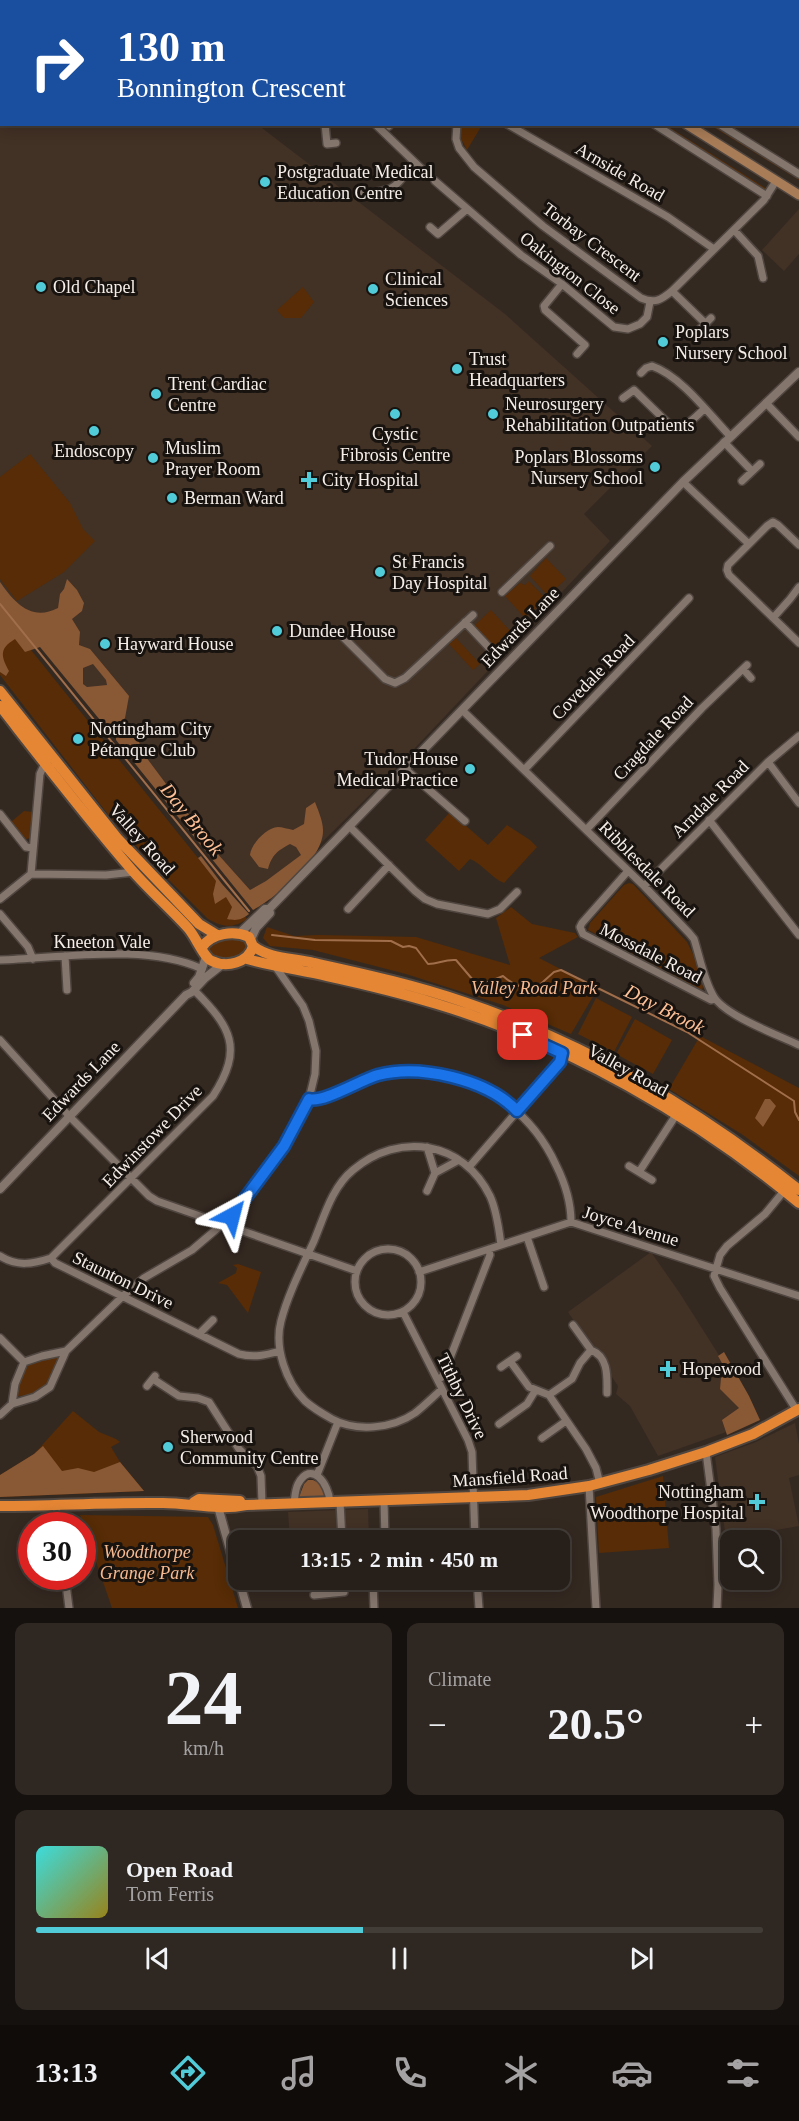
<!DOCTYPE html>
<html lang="en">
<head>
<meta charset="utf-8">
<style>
	body { margin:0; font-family:"Times New Roman",serif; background:#2f2722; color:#f1f3f6; height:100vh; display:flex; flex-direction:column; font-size:22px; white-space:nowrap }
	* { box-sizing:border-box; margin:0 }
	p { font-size:20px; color:#a4a2a2 }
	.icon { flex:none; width:33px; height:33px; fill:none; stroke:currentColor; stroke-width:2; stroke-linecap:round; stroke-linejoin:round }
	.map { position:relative; height:1608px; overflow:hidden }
	.drawer { display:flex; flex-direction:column; gap:15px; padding:15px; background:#15110e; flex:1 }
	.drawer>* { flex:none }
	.top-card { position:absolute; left:0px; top:0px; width:800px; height:126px; box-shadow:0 3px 15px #0003,0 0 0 2px #433d38; background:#1a4fa0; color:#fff; overflow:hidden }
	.controls { position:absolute; left:720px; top:1530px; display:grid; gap:12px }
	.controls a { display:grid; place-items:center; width:60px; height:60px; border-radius:12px; background:#271f19; box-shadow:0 3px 15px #0003,0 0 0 2px #433d38; font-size:30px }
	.speed { position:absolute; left:18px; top:1512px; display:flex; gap:12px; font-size:30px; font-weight:700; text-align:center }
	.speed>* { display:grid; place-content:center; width:78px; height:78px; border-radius:50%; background:#271f19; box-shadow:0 3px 15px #0003,0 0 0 2px #433d38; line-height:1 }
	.speed .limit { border:9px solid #d22; background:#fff; color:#111 }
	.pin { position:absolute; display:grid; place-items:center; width:51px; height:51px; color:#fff; margin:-26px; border-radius:12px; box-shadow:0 3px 9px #0006 }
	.me { position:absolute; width:66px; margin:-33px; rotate:38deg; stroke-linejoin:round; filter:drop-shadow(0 0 4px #0008) }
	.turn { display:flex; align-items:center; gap:21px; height:126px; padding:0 18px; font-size:27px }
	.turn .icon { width:78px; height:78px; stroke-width:2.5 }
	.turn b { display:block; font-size:42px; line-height:51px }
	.big { font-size:45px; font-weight:600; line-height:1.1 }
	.drawer .widget { flex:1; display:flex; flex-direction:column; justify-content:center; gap:9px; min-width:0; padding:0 21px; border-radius:12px; background:#2f2722 }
	.drawer .dial { align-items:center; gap:0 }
	.dial b { font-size:78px; line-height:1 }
	.song { display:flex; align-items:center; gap:18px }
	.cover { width:72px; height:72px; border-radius:9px; background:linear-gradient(135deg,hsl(180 70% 55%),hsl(50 70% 35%)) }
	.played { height:6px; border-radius:3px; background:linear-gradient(90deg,#52cbd8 45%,#433d38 45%) }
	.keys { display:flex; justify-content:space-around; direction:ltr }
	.heat { display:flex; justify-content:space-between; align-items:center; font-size:33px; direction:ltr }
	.drawer .tiles { flex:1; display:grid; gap:15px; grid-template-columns:1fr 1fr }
	.widget:last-child { grid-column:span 2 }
	.trip { position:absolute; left:228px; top:1530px; width:342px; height:60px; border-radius:12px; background:#271f19; box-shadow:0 3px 15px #0003,0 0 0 2px #433d38; font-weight:600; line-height:60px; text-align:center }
	.tabs { display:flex; height:96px; justify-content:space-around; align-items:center; background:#100c0a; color:#a4a2a2 }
	.tabs .icon { width:42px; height:42px }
	.tabs .active { color:#52cbd8 }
	.tabs b { font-size:27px; color:#f1f3f6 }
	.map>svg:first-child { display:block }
</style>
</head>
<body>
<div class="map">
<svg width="799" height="1608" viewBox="0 0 799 1608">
	<rect width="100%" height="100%" fill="#342921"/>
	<path fill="#423125" d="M0 0 137 1 2 2V124L258 125 505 314 652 446 584 514 610 541 382 783 254 909 0 593Z
		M799 209V254L784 271 762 250Z
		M651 1252 679 1292 748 1401 749 1424 658 1456 630 1406 616 1394 618 1386 568 1312Z
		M795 1423 799 1444V1475L789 1478 799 1526 726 1539 715 1457 756 1442Z
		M368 1509 369 1540H290L288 1512Z"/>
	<path fill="#572c06" d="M772 0H799V128L795 125 798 124V2L771 1Z
		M460 125H482L467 150 459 135Z
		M658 125H664L669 127 767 189 766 191 760 189Z
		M710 125 721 128 799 176V180Z
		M303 287 314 302 301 318H284L277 310Z
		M30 454 70 503 83 529 95 541 64 572 17 601 0 579V477Z
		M546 558 566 579 548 596 530 576Z
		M529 581 546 599 525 618 505 596 520 583 525 585Z
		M0 608 27 645 247 919C233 929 222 927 208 919L152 863 110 817 0 675Z
		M491 610 512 633 495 649 474 626Z
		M456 638 480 664 473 670 449 644Z
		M24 811 33 812 30 838 26 839 11 822Z
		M450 812 488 845 507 825 530 840 537 847 504 883C491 878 483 864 470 859L459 871 425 840Z
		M629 883 633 884 687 942 693 954 703 987 702 990 588 930 590 923 624 885Z
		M511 907 532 924 575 933 578 937 539 958 598 988 571 1034 503 1005 406 974 313 950 270 946 263 938 267 927 294 936 318 935 416 937 510 965 496 918Z
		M231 938 241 939 246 942 247 951 241 956C229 957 215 961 209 949L213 941Z
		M596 998 632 1017 614 1052 578 1034Z
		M635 1019 672 1040 653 1074 616 1054Z
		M700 1036 799 1088V1176L743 1135 669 1089Z
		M238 1264 261 1272 248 1313 227 1285 218 1283 236 1273 237 1268 233 1265Z
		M57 1356 58 1359C51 1383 46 1395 18 1396V1388L27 1366Z
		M73 1411 99 1432 116 1439 120 1442 111 1447 120 1462 144 1491 0 1497V1475L34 1454Z
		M663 1476 669 1548 599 1553 596 1497Z
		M80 1515 208 1517 213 1525 238 1608H112Z"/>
	<path fill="#895835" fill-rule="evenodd" d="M67 579 77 590 84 603 82 611 72 619 80 632 79 645 90 649 129 696 125 718 115 728 100 720 40 647 25 652 15 639C0 648 0 655 9 671L6 676 0 672V582C14 602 31 622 58 608L60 594 64 589ZM93 664 106 680 107 685 87 687 83 684V668Z
		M123 729 139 742 143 753 205 836 207 842 250 890 266 881 301 855 296 847 290 844C277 851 272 855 268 869L259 867 250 855C251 844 266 828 278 827 282 827 288 829 293 830L304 824 306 808 315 802C318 810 323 821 323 830 324 859 275 898 253 910L116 740V732Z
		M201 856 222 884 249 914C241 920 237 921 227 919L232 907 226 897 215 904 213 894 216 881 198 858Z
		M765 1099H770L776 1106 763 1127 755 1118Z
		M724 1352 749 1396 760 1420 727 1435 722 1420 739 1408 720 1389 721 1378 728 1374 718 1356Z
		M43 1446 62 1471 78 1468 94 1472 120 1462 144 1491 0 1497V1475L34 1454Z
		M308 1480H313L321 1484 325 1497H299L304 1484Z"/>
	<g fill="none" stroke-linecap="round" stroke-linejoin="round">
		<path stroke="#a06e4b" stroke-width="2" d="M0 604 249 911
			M272 935 315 940 391 941 403 947 409 946 416 948 428 964C439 964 444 959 456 960L473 980 481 985 503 976C513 985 522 988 535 989L554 972 561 970 687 1032 794 1101 795 1112 799 1120"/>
		<g stroke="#504640" stroke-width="10">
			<path id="minor" d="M235 0 236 2
				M331 0 333 2
				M435 0 437 2
				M505 0 508 2
				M626 0 629 2
				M513 2 514 0
				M659 2 660 0
				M731 2 732 0
				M325 124 327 144 336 143
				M375 124 426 173
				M388 124 389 126
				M457 124 456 139 459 148 474 167 543 226 641 298C655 304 661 300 672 291L764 200 776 181
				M507 124 668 217 714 249
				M654 124 767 196
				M719 124 799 174
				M435 181 521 255 562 284 614 327 628 329 640 324 647 317 650 302
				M361 194C397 190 393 190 414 162
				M430 227 438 234 467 209
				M734 230 758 256 763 278
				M562 284 544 306 545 310 585 345 577 354
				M672 291 706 324
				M700 329 711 318
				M641 373 646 368 652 366C681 376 709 414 730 436
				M623 398 634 390 673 428C685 428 696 417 704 409
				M766 403 799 437
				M724 442 752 471
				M742 481 760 464
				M683 482 749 544
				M799 545 778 525 773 522 767 526 728 565 727 570 729 575 799 643
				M502 592 550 546
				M773 618 790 599 799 587
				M465 622 495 654
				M344 638 385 679 395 683 405 678 473 615
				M743 669 751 678
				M462 710 644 886 689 933 694 939C700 958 704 981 714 997 726 1016 778 1035 799 1045
				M768 762 799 803
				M405 769 465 821
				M524 770 689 598
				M0 814 26 847 33 848
				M709 820 799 935
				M349 826 415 891 425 899 437 904 488 914 500 909 517 892
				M586 830 702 708 747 665
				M628 871 582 923 580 927 583 934 711 1000 715 999
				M31 874 106 875 134 872
				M644 886 768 762 799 736
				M0 899 31 874 40 774 45 763
				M348 909 389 865
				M0 914 28 947 33 959
				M65 956 67 990
				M0 960C62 958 145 943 202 969
				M0 1040 70 1117 149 1196 157 1201 357 1271
				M309 1099C322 1102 334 1092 347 1087 361 1081 376 1075 391 1073 461 1063 527 1102 556 1165 565 1183 571 1202 571 1222
				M427 1147 435 1173
				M629 1166 652 1180
				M469 1167 560 1062 562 1053
				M639 1172 676 1115
				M427 1191 435 1173 459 1160
				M784 1191 765 1214 727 1246 720 1255 714 1276 720 1288 797 1411
				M527 1237 544 1287
				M355 1282a33 33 0 1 1 66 0a33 33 0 1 1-66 0Z
				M0 1256C17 1267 33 1264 51 1258L213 1096C244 1048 231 1027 194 990
				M51 1258 55 1263 239 1354C254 1358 266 1355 280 1351
				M419 1272 571 1222 799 1296
				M403 1312 468 1440 472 1452 475 1540
				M199 1334 213 1320
				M0 1338 24 1362
				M591 1350C609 1357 607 1378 607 1393
				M510 1361 529 1387 549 1395 586 1449 596 1468 600 1484
				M501 1367 517 1356
				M153 1379 179 1396 198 1398 209 1402 239 1449 257 1466 261 1476 262 1504
				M438 1380 443 1376 490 1255 489 1249
				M147 1386 155 1376
				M442 1389C433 1397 424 1406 415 1413 392 1429 356 1432 332 1419 323 1414 313 1408 305 1401 286 1382 274 1348 281 1321 288 1294 302 1267 314 1241 324 1217 332 1187 353 1170 399 1131 463 1141 490 1196 497 1211 499 1230 501 1245
				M549 1395 572 1379 580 1363 591 1350 573 1325
				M12 1404 15 1384 24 1362 42 1356 66 1351
				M0 1415 12 1404 35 1397 50 1387 66 1351 123 1296 144 1278 192 1250 232 1216 284 1146 309 1099 315 1074 316 1051 309 1021 303 1006 275 966
				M499 1424 527 1404 535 1391
				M542 1438 566 1421
				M706 1452 716 1529 718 1585 717 1608
				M317 1475 338 1422
				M589 1486 596 1608
				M384 1500 385 1540
				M340 1502 342 1540
				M294 1503C295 1497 295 1490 298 1484 311 1459 329 1484 330 1502
				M56 1505 59 1526
				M65 1576 69 1608
				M373 1580 374 1608
				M477 1580 479 1608
				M314 1595 344 1592V1580"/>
		</g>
		<g stroke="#504640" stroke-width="11">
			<path id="tertiary" d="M240 933 265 909H269L683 482 799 372
				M251 939 256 928 270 913 269 909
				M194 983 199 977 206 957
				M0 1189 186 995 192 992 205 978 224 963
				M217 1503 238 1578
				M239 1580 247 1608"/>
		</g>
		<g stroke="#504640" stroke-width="12">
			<path id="secondary" d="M483 0 485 2
				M686 124 799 195"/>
		</g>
		<g stroke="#504640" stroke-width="14">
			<path id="trunk" d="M0 691 118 839 199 924 217 935
				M0 706C43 761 86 817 131 869 149 890 170 908 188 928 196 937 204 958 212 961 226 968 249 963 253 946L249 937C234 930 212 933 202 947
				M253 946C269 959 295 958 314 963 364 974 415 985 464 1002 585 1043 699 1110 799 1190
				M247 959C273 966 300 970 327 976 364 984 401 993 437 1004 567 1043 696 1117 799 1203
				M194 1502 199 1499 240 1501
				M0 1506C54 1506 108 1502 163 1503 191 1503 218 1511 246 1505L528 1495 589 1486 649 1470 706 1452 753 1434 799 1409"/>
		</g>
		<use href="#minor" stroke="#84766d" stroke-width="7"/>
		<use href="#tertiary" stroke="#84766d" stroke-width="8"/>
		<use href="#secondary" stroke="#a87c57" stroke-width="9"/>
		<use href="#trunk" stroke="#e58634" stroke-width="10"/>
	</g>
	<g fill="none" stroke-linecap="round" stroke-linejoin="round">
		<g stroke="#114b97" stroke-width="15">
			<path id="route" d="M232 1216 284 1146 309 1099C324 1103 360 1080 378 1075 419 1064 487 1079 517 1111L560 1062 562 1053 523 1035"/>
		</g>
		<use href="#route" stroke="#1a73e8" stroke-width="10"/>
	</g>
	<g fill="#52cbd8" stroke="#18130f" stroke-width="2">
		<circle cx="265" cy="182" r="6"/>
		<circle cx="41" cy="287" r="6"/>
		<circle cx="373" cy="289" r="6"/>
		<circle cx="663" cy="342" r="6"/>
		<circle cx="457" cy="369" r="6"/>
		<circle cx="156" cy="394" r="6"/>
		<circle cx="395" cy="414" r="6"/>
		<circle cx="493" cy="414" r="6"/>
		<circle cx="94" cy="431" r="6"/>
		<circle cx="153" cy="458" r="6"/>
		<circle cx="655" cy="467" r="6"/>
		<path d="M306 471h6v6h6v6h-6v6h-6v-6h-6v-6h6z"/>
		<circle cx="172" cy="498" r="6"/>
		<circle cx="380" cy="572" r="6"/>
		<circle cx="277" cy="631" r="6"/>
		<circle cx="105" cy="644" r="6"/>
		<circle cx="78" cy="739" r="6"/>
		<circle cx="470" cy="769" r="6"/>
		<path d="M665 1360h6v6h6v6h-6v6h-6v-6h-6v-6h6z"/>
		<circle cx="168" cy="1447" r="6"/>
		<path d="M754 1493h6v6h6v6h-6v6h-6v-6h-6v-6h6z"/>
	</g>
	<g text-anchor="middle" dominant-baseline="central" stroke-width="6" stroke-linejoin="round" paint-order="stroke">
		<g font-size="18" fill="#f6eee9" stroke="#18130f" text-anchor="start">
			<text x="277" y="172">Postgraduate Medical<tspan x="277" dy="21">Education Centre</tspan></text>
			<text x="385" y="279">Clinical<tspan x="385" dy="21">Sciences</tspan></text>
			<text x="53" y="287">Old Chapel</text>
			<text x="675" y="332">Poplars<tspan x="675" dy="21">Nursery School</tspan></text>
			<text x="469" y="359">Trust<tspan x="469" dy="21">Headquarters</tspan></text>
			<text x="168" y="384">Trent Cardiac<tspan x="168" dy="21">Centre</tspan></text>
			<text x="505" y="404">Neurosurgery<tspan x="505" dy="21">Rehabilitation Outpatients</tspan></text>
			<text x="395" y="434" text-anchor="middle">Cystic<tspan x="395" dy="21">Fibrosis Centre</tspan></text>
			<text x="165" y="448">Muslim<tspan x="165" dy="21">Prayer Room</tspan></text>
			<text x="94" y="451" text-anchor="middle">Endoscopy</text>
			<text x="643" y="457" text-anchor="end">Poplars Blossoms<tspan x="643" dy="21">Nursery School</tspan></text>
			<text x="322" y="480">City Hospital</text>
			<text x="184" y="498">Berman Ward</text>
			<text x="392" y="562">St Francis<tspan x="392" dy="21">Day Hospital</tspan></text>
			<text x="289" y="631">Dundee House</text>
			<text x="117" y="644">Hayward House</text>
			<text x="90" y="729">Nottingham City<tspan x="90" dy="21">Pétanque Club</tspan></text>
			<text x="458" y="759" text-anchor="end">Tudor House<tspan x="458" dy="21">Medical Practice</tspan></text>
			<text x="682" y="1369">Hopewood</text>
			<text x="180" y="1437">Sherwood<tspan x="180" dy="21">Community Centre</tspan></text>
			<text x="744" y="1492" text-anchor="end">Nottingham<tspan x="744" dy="21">Woodthorpe Hospital</tspan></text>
		</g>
		<g font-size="18" fill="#f6eee9" stroke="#18130f">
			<text transform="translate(620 172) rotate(30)">Arnside Road</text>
			<text transform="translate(592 242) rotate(37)">Torbay Crescent</text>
			<text transform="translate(570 273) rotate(38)">Oakington Close</text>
			<text transform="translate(520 627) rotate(-46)">Edwards Lane</text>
			<text transform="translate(593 677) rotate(-46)">Covedale Road</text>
			<text transform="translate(653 738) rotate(-47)">Cragdale Road</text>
			<text transform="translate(710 799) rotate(-45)">Arndale Road</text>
			<text transform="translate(142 839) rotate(48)">Valley Road</text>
			<text transform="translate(647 869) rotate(45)">Ribblesdale Road</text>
			<text x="102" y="942">Kneeton Vale</text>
			<text transform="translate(651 953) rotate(27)">Mossdale Road</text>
			<text transform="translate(628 1070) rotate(29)">Valley Road</text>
			<text transform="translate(81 1081) rotate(-46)">Edwards Lane</text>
			<text transform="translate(152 1136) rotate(-46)">Edwinstowe Drive</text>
			<text transform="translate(631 1226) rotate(17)">Joyce Avenue</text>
			<text transform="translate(123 1280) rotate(26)">Staunton Drive</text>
			<text transform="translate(462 1396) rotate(64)">Tithby Drive</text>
			<text transform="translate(510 1477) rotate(-4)">Mansfield Road</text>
		</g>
		<g font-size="18" font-style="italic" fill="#f7ba91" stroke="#18130f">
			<text x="534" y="988">Valley Road Park</text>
			<text x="147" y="1552">Woodthorpe<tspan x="147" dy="21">Grange Park</tspan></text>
		</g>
		<g font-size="20" font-style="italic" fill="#fec097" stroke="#18130f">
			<text transform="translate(192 819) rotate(51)">Day Brook</text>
			<text transform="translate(665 1009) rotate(27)">Day Brook</text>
		</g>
	</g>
</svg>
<div class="controls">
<a><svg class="icon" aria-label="search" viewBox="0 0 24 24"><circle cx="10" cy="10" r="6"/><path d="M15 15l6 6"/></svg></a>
</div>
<div class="speed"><div class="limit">30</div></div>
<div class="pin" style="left:523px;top:1035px;background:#d93025"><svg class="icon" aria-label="arrive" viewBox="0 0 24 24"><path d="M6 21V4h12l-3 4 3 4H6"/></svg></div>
<svg class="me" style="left:232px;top:1216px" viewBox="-20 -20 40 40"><path d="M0-17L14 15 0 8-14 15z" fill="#1a73e8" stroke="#fff" stroke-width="4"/></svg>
<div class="trip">13:15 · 2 min · 450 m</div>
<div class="top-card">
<div class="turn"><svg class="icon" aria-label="right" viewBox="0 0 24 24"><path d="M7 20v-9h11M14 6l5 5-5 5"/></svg><div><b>130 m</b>Bonnington Crescent</div></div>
</div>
</div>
<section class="drawer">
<div class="tiles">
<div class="widget dial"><b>24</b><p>km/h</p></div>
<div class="widget"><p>Climate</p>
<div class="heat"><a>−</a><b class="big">20.5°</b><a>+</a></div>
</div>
<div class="widget">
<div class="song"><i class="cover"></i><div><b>Open Road</b><p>Tom Ferris</p></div></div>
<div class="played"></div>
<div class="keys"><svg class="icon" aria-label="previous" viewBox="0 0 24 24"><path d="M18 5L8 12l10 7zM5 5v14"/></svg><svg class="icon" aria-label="pause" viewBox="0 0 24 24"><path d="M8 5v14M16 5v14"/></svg><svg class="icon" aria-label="next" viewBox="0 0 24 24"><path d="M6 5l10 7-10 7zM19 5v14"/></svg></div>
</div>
</div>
</section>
<nav class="tabs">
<b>13:13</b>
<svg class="icon active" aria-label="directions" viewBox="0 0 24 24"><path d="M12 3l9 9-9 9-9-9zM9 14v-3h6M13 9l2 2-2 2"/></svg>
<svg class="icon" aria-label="music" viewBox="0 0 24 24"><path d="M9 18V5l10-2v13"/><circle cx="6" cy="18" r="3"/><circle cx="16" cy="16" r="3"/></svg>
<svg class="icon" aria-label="phone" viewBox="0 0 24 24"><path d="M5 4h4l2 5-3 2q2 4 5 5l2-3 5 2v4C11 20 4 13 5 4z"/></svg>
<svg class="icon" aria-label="climate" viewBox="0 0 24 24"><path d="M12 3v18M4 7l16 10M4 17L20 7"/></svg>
<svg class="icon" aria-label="car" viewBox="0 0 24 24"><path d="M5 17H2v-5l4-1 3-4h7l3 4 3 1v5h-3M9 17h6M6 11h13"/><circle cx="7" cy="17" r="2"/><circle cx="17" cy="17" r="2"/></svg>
<svg class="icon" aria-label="filters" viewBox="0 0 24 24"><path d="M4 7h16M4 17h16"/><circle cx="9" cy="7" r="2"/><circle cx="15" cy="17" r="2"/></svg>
</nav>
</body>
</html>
